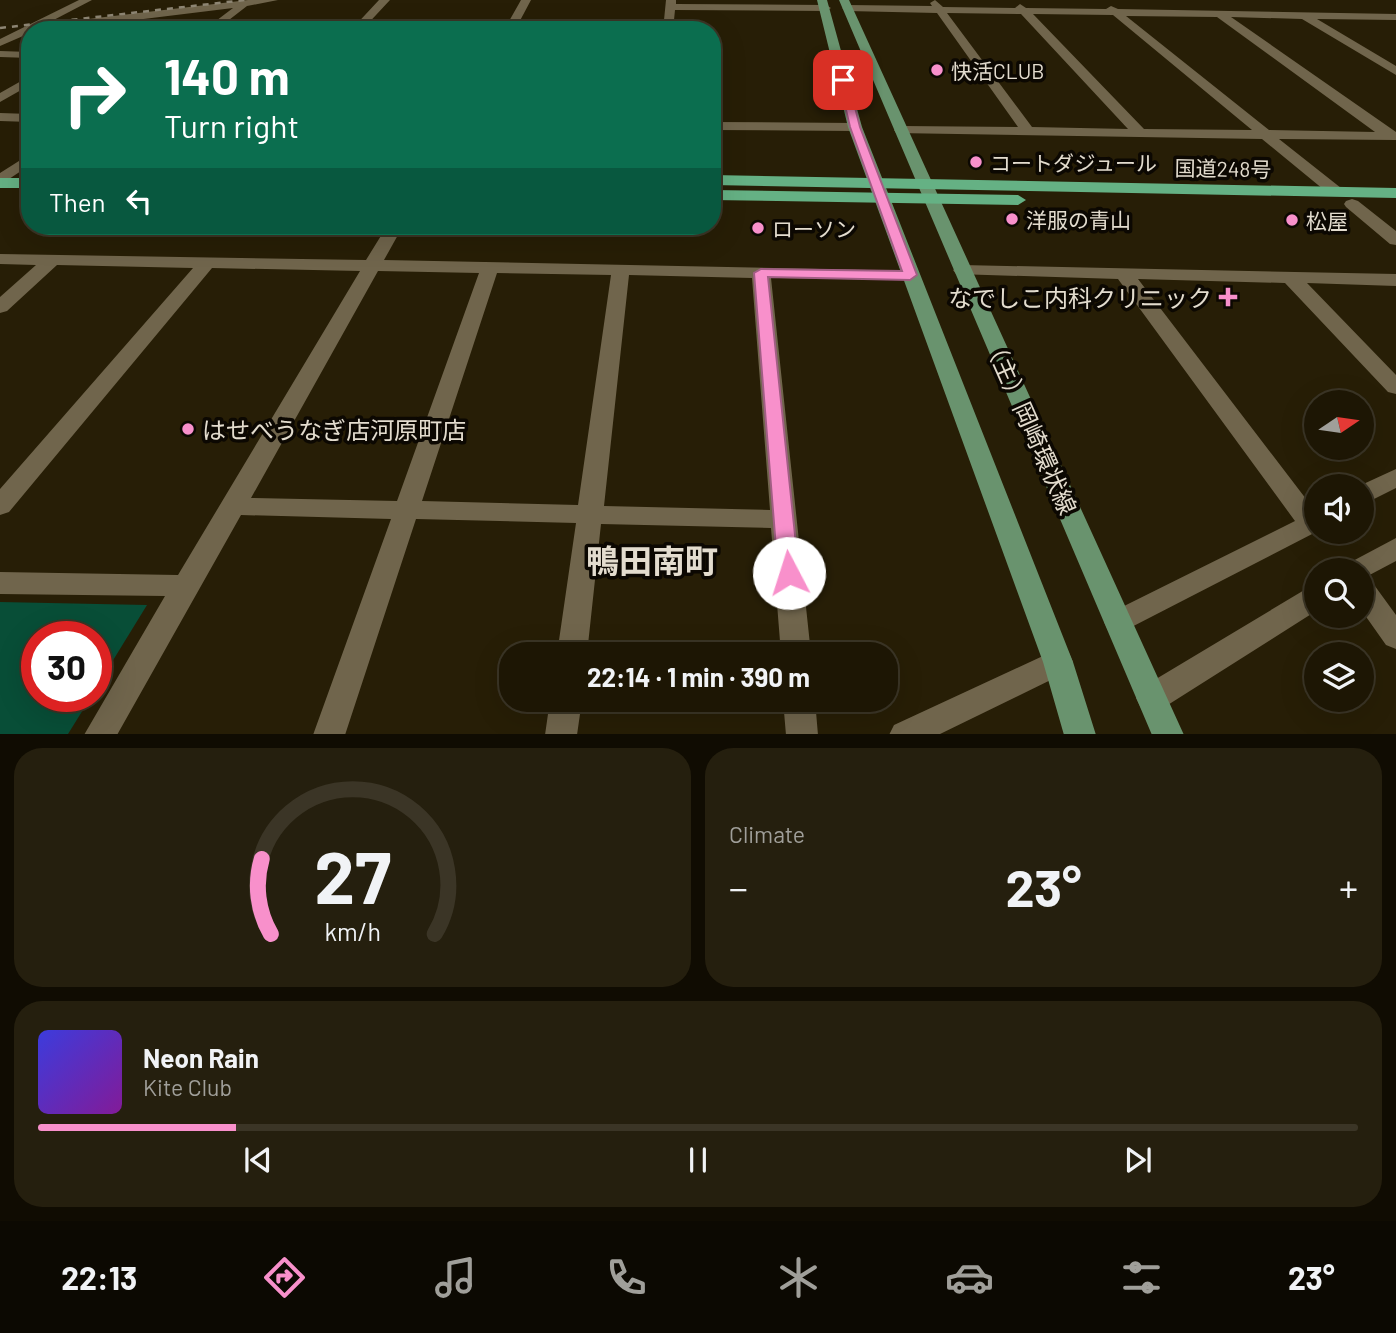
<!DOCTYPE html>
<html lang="en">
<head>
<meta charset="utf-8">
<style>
	body { margin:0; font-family:Barlow,"Noto Sans JP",sans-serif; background:#251f0e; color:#f1f3f6; height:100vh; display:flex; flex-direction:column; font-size:26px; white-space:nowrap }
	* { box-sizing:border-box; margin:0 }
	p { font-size:23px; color:#a09f9a }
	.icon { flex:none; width:38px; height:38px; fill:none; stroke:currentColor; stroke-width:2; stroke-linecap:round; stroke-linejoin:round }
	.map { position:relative; height:734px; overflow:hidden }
	.details { display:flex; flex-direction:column; gap:14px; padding:14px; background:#100c02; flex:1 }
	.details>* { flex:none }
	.guide { position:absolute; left:21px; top:21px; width:700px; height:214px; border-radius:28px; box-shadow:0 7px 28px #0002,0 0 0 2px #3b3526; background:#0b6e4f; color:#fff; overflow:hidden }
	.needle { width:46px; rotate:77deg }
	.buttons { position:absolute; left:1304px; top:390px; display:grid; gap:14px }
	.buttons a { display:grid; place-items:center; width:70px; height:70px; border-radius:50%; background:#1d1604; box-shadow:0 7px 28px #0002,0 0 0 2px #3b3526; font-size:35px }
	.speed { position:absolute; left:21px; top:621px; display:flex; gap:14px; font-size:35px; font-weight:700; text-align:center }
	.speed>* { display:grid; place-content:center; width:91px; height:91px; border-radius:50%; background:#1d1604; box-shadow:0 7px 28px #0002,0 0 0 2px #3b3526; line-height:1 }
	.speed .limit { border:10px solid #d22; background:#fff; color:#111 }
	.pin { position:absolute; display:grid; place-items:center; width:60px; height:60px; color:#fff; margin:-30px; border-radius:14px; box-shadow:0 4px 10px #0006 }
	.me { position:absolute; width:77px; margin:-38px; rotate:355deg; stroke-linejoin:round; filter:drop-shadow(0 0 5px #0008) }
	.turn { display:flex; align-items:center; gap:24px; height:147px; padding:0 28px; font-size:32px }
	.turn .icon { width:91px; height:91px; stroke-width:2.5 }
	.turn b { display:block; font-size:49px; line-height:60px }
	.then { display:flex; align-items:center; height:66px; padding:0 28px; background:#0003; gap:14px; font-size:26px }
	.big { font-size:52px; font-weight:700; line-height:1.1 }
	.details .card { flex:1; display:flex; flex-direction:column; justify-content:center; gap:10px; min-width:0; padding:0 24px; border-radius:28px; background:#251f0e }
	.details .dial { align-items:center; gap:0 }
	.dial svg { height:182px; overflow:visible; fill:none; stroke:#3b3526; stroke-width:7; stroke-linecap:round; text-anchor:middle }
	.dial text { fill:#f1f3f6; stroke:none }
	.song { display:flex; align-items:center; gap:21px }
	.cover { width:84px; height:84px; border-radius:10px; background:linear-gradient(135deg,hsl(240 70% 55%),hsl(290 70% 35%)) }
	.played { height:7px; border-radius:4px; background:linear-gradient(90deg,#f890cb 15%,#3b3526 15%) }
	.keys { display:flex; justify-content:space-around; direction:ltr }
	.heat { display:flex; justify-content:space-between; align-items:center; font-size:38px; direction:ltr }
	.details .tiles { flex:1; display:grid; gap:14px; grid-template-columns:1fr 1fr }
	.card:last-child { grid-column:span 2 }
	.trip { position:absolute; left:499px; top:642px; width:399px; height:70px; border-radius:28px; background:#1d1604; box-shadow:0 7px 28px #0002,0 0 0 2px #3b3526; font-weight:700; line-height:70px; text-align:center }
	.tabs { display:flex; height:112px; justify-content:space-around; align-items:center; background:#0c0902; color:#a09f9a }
	.tabs .icon { width:49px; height:49px }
	.tabs .selected { color:#f890cb }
	.tabs b { font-size:32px; color:#f1f3f6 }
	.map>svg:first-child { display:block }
</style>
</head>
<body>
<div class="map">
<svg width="1396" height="735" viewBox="0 0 1396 735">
	<rect width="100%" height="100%" fill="#271e06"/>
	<path fill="#084e37" d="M0 602 147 605 96 688V637H37V696L91 697 68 734H0Z"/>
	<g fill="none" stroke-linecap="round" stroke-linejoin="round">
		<path fill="#70654c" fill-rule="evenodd" d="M79 0H92L46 24 248 0H278L247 6 216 30H204L233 8 54 30H30V33L0 46V39Z
			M379 0H390L362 30H351Z
			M521 0H531L515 30H504Z
			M666 0H676V4L826 5 831 8 826 11 675 10 673 30H663Z
			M935 0 943 7 1015 8 1020 4 1026 8 1106 9 1111 6 1118 9 1396 14V20L1317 19 1396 66V75L1302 19 1231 17 1396 132V140L1279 139 1341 188 1343 191 1335 196 1329 194 1262 139 896 133 894 130 901 126 1018 127 937 13 847 11 842 8 847 5 932 6 930 3ZM947 13 1021 14 1128 129 1032 127ZM1033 14 1113 15 1252 130 1144 129ZM1126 16 1217 17 1375 132 1269 130Z
			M0 51 30 52V58L0 57Z
			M30 76V85L0 102V93Z
			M0 113 30 114V122L0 121Z
			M712 122 855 123 862 127 855 131 712 130Z
			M30 154V165L0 185V173Z
			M1352 199 1358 201 1396 231V245L1390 244 1346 207 1344 204 1346 201Z
			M387 226H403L384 260 916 271 919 275 916 279 910 280 771 278 811 654H781L771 528 601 524 587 654H557L576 523 416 519 345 735H313L391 519 241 515 117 735H84L165 596 0 594V572L178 575 360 271 212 268 9 512 0 515V489L193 268 57 265 7 311 0 313V297L36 265 0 264V254L366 260ZM378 271 479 273 397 501 251 498ZM497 273 611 275 578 505 422 501ZM629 275 752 278 770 510 604 506Z
			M962 265 1396 274V286L1307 283 1396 375V394L1388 392 1285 283 1138 279 1316 512V532L1118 634 1108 630 1104 622 1108 614 1295 521 1118 279 956 274 953 270Z
			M1396 469V488L1362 505V486H1359Z
			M1396 538V561L1362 579 1372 582 1396 615V649L1386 645 1362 611V570H1345L1349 563Z
			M1316 586V611L1163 708 1152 711 1141 708 1136 698 1141 688 1306 589Z
			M1058 649 1069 653 1073 662 1069 671 938 735H889L894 725Z
			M550 700H582L577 735H545Z
			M783 700H815L818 735H786Z"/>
		<path fill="#69936e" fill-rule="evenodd" d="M817 0H827L862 127 1073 662 1096 735H1064L1043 662 848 127Z
			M839 0H849L1184 735H1152Z"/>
		<path fill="#65b184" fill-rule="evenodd" d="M712 175 1396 188V198L712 185Z
			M0 178H30V188H0Z
			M712 190 1018 195 1026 200 1018 205 712 200Z"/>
		<path stroke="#8e8674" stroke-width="2.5" stroke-dasharray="6 6" stroke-linecap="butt" d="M0 28 245 0"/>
	</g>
	<path fill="#f890cb" stroke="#a15e84" stroke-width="2" d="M843 77 848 80 860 127 917 275 910 280 768 277 799 573 796 579 789 581 781 579 778 573 754 273 761 269 902 271 850 127 839 80Z"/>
	<g fill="#f890cb" stroke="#0c0802" stroke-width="2.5">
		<circle cx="937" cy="70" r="7"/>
		<circle cx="976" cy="162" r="7"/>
		<circle cx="1012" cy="219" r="7"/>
		<circle cx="1292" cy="220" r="7"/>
		<circle cx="758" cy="228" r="7"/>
		<path d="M1224.5 286.5h7v7h7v7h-7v7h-7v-7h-7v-7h7z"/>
		<circle cx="188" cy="429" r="7"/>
	</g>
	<g text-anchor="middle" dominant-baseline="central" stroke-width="7" stroke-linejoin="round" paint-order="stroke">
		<g font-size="21" fill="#e3dcce" stroke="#0c0802" text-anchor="start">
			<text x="951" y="70">快活CLUB</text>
			<text x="990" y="162">コートダジュール</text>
			<text x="1026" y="219">洋服の青山</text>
			<text x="1306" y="220">松屋</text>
			<text x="772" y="228">ローソン</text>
		</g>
		<g font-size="21" fill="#e3dcce" stroke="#0c0802">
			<text transform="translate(1223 168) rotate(1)">国道248号</text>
		</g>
		<g font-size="24" fill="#e3dcce" stroke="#0c0802" text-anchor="end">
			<text x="1212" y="297">なでしこ内科クリニック</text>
			<text x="202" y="429" text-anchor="start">はせべうなぎ店河原町店</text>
		</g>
		<g font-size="24" fill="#e3dcce" stroke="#0c0802">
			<text transform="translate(1031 425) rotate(66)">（主）岡崎環状線</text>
		</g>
		<g font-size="33" font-weight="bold" fill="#e3dcce" stroke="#0c0802">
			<text x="652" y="560">鴨田南町</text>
		</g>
	</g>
</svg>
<div class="buttons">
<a><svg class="needle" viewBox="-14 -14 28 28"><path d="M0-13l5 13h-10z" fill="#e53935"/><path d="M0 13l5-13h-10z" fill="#a09f9a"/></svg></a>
<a><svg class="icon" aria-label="sound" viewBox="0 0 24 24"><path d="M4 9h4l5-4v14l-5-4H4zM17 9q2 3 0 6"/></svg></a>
<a><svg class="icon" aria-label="search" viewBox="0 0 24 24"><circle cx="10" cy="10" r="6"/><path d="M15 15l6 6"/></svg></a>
<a><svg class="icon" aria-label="layers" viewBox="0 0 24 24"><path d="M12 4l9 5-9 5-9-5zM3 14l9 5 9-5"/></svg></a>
</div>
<div class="speed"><div class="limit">30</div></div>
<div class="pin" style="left:843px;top:80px;background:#d93025"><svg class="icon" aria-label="arrive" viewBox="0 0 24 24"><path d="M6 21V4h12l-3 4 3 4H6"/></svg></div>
<svg class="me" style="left:789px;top:573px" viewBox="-20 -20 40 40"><circle r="19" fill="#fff"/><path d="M0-13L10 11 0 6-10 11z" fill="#f890cb"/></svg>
<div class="trip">22:14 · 1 min · 390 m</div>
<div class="guide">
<div class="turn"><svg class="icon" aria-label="right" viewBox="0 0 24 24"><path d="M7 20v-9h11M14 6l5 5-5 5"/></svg><div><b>140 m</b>Turn right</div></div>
<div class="then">Then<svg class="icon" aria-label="left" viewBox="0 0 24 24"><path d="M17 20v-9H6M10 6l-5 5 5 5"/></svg></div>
</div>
</div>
<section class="details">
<div class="tiles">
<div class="card dial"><svg viewBox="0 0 100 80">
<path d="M14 69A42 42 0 1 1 86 69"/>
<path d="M14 69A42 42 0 0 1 10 36" stroke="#f890cb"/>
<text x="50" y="56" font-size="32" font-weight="700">27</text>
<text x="50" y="72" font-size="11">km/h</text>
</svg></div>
<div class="card"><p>Climate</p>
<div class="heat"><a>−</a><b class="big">23°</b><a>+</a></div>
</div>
<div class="card">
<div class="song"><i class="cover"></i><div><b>Neon Rain</b><p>Kite Club</p></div></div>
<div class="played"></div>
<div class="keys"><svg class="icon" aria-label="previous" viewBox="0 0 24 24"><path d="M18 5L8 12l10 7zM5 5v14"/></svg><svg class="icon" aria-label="pause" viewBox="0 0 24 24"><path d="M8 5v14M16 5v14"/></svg><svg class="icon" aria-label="next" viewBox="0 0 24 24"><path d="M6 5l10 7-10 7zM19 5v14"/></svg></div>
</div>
</div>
</section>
<nav class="tabs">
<b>22:13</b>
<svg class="icon selected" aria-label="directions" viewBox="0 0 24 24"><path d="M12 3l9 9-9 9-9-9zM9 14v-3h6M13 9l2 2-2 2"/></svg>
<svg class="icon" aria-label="music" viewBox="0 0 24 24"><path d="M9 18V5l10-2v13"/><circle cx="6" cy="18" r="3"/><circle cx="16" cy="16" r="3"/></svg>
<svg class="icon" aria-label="phone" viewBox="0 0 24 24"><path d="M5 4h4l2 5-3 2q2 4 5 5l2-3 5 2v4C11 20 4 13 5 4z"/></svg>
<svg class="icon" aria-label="climate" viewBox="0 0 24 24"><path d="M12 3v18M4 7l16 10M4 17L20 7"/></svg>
<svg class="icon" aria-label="car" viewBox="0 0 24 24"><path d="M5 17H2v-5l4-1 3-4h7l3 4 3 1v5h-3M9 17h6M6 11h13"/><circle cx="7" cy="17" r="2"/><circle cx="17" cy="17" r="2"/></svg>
<svg class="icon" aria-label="filters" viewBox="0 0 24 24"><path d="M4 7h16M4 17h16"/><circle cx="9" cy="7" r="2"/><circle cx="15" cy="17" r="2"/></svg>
<b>23°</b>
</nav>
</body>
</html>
